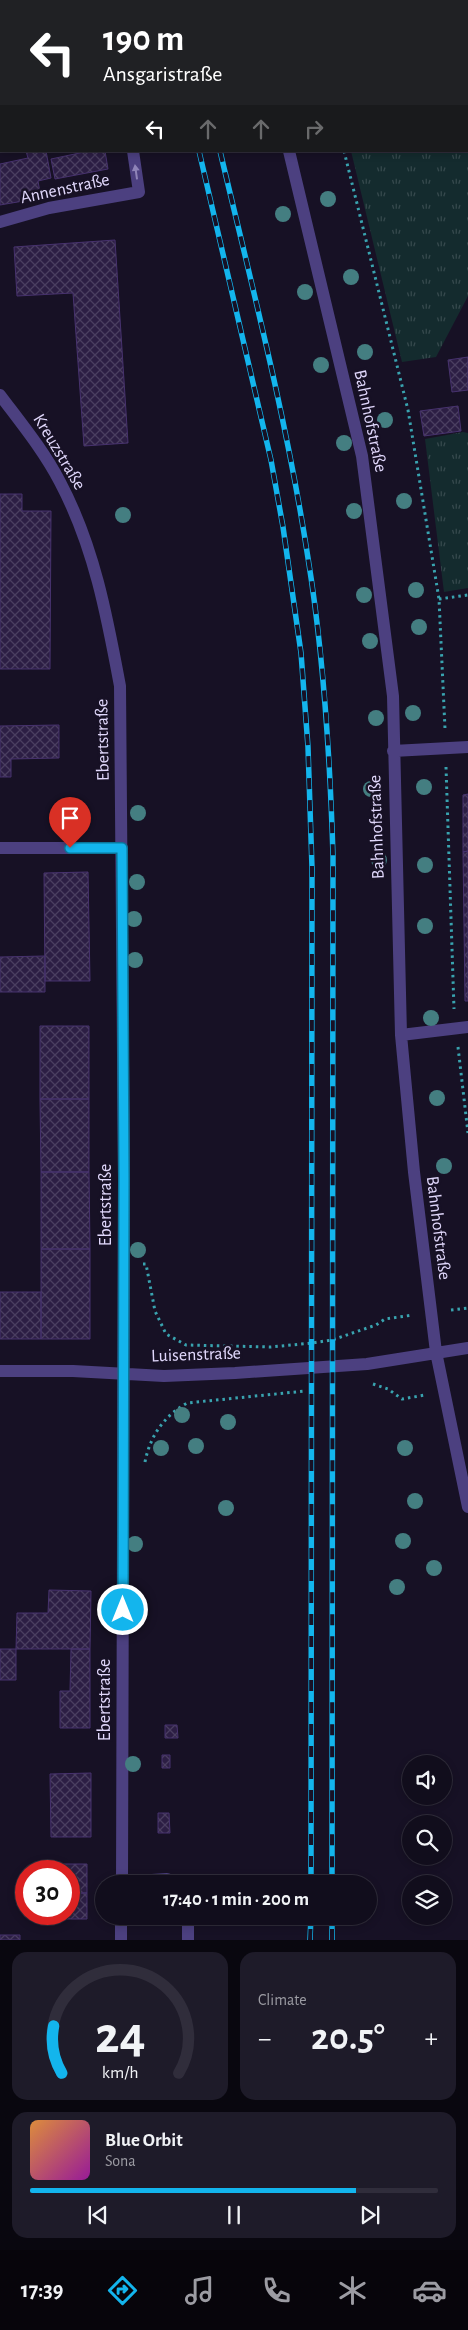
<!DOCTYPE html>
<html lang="en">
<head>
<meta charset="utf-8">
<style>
	body { margin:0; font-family:"Alegreya Sans",sans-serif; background:#1e1b29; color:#f1f3f6; height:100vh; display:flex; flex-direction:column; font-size:19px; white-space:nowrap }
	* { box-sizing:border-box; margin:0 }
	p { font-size:16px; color:#9c9ca3 }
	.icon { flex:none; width:28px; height:28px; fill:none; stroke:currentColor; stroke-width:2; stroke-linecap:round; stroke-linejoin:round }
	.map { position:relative; height:1940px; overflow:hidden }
	.sheet { display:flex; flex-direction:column; gap:12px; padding:12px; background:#09070f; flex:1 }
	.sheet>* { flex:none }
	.top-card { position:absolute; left:0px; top:0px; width:469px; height:152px; box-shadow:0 2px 8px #0003,0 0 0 1px #302d3b; background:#202124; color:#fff; overflow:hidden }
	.fabs { position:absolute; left:402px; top:1755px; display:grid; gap:10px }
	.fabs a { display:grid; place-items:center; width:50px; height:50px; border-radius:50%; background:#110d1c; box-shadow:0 2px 8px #0003,0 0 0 1px #302d3b; font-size:25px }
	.speed { position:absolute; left:15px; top:1860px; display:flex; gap:10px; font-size:25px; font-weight:700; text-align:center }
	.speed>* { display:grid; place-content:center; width:65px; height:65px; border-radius:50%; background:#110d1c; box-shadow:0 2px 8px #0003,0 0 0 1px #302d3b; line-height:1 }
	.speed .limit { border:8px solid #d22; background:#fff; color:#111 }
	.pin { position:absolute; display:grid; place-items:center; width:42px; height:42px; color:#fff; margin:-51px -21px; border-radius:50% 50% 50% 0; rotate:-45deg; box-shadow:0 0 5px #0007 }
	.pin .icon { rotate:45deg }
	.me { position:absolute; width:55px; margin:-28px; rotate:0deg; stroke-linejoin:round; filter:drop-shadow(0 0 4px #0008) }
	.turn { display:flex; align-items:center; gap:18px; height:105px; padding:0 20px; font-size:22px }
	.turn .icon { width:65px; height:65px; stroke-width:2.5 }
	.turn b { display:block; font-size:35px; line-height:42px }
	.lanes { display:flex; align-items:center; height:48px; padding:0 20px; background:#0003; justify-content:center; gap:25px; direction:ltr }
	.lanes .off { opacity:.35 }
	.big { font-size:38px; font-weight:700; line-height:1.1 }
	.sheet .tile { flex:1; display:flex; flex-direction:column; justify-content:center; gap:8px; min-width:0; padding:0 18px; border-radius:15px; background:#1e1b29 }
	.sheet .dial { align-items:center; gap:0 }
	.dial svg { height:130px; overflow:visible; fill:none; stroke:#302d3b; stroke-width:7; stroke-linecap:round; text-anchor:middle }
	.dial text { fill:#f1f3f6; stroke:none }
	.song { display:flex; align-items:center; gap:15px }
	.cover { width:60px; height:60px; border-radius:8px; background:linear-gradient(135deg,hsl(30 70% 55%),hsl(300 70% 35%)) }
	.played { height:5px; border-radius:2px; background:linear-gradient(90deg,#13b5ed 80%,#302d3b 80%) }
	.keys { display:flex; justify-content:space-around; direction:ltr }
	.heat { display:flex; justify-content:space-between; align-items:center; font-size:28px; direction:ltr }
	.sheet .tiles { flex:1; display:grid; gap:12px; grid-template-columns:1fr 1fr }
	.tile:last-child { grid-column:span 2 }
	.trip { position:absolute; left:95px; top:1875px; width:282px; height:50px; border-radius:25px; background:#110d1c; box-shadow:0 2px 8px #0003,0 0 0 1px #302d3b; font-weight:700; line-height:50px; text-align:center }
	.menu { display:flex; height:80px; justify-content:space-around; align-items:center; background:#07050b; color:#9c9ca3 }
	.menu .icon { width:35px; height:35px }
	.menu .selected { color:#13b5ed }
	.menu b { font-size:22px; color:#f1f3f6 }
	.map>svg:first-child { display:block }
</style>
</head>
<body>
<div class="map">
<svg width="468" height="1940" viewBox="0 0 468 1940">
	<defs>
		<pattern id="grass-tufts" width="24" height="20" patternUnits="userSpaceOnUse" patternTransform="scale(1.25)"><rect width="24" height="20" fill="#142b2e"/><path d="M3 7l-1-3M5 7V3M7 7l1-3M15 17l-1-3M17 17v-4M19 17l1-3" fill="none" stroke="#36494d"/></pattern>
		<pattern id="building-cross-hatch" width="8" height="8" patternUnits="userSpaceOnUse" patternTransform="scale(1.25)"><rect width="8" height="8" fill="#2c1e44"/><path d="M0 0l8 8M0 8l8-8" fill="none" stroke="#4a3e60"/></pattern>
	</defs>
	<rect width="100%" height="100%" fill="#171125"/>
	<path fill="url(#grass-tufts)" d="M314 0H468V296L436 357 402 362 351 151H468V1Z
		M463 432 468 433V588L444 592 425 439Z"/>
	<path fill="url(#building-cross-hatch)" stroke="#47326e" d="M26 151H46L51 178 38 181 41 198 0 205V164L28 158Z
		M89 151H105L108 169 55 179 51 159Z
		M115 240 128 443 84 446 73 293 17 296 14 247Z
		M468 357V390L452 392 448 360Z
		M458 406 461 431 424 436 420 411Z
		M0 494H22V511H51L50 669H0Z
		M59 725V758L11 759V777H0V726Z
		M468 794V851L463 852V795Z
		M468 851V1001H465L463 852Z
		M88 872 90 981H45L44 873Z
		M45 956V992H0V957Z
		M40 1026H89V1099H40Z
		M40 1099H89V1172H41Z
		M41 1172H89L90 1249H41Z
		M41 1249H90V1339H41Z
		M0 1292H41V1339H0Z
		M49 1590 91 1591 90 1649H16L17 1613H48Z
		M0 1649H16V1680H0Z
		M71 1649H90V1728H60V1691H70Z
		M165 1725H177L178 1738H165Z
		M162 1755H170V1768H162Z
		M91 1773V1837H51L50 1774Z
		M158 1813H169L170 1833H158Z
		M48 1864H87V1893H69V1871H48Z
		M69 1893H87V1919H48V1914H69Z
		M0 1935H20V1940H0Z"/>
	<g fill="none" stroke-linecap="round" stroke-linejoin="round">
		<path stroke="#39a3af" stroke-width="3" stroke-dasharray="2.5 4" stroke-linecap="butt" d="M306 0V1
			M344 151 408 410 439 599 445 729
			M439 599 468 595
			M446 767 454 1009
			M458 1047 468 1133
			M143 1264H146L155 1311 166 1334 186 1345 271 1347 312 1343 332 1340 376 1325 385 1319 413 1315
			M451 1310 468 1308
			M373 1384 388 1389 402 1399 425 1395
			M145 1462C150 1436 164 1416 187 1403L305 1391"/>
		<path stroke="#4c4080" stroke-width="12" d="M110 0V1
			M253 0V1
			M289 151 362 456 393 696 401 1035 414 1172 436 1352 468 1507
			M0 222 49 208 139 192 133 151
			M0 395C21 423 44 451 60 482 94 546 107 616 120 686L124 1179 122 1884
			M393 751 468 747
			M0 848H122
			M401 1035 468 1027
			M0 1371H73L164 1376 235 1373 367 1364 468 1348
			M122 1882 167 1879 179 1884
			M121 1940V1916
			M188 1940V1916"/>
		<g stroke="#13b5ed" stroke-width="5.5">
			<path id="rail" d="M163 0 164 1
				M183 0V1
				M199 151 271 460 283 527 301 653 308 747 312 868 311 1884
				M220 151C252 286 287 421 308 558 324 657 330 756 333 856L332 1884
				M310 1940 311 1916
				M332 1940V1916"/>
		</g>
		<use href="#rail" stroke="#171125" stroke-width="4" stroke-dasharray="11" stroke-linecap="butt"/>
	</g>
	<g fill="#447e81">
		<circle cx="328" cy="199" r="8"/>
		<circle cx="283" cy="214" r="8"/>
		<circle cx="351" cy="277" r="8"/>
		<circle cx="305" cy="292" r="8"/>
		<circle cx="365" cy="352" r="8"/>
		<circle cx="321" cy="365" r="8"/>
		<circle cx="385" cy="420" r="8"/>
		<circle cx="344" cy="443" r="8"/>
		<circle cx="404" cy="501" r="8"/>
		<circle cx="354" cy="511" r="8"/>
		<circle cx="123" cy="515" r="8"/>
		<circle cx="416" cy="590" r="8"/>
		<circle cx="364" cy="595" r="8"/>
		<circle cx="419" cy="627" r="8"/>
		<circle cx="370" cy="641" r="8"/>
		<circle cx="413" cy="713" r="8"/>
		<circle cx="376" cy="718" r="8"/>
		<circle cx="424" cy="787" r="8"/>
		<circle cx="371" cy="789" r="8"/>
		<circle cx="138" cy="813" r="8"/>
		<circle cx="379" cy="860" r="8"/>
		<circle cx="425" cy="865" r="8"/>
		<circle cx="137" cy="882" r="8"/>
		<circle cx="134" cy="919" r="8"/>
		<circle cx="425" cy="926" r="8"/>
		<circle cx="135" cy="960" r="8"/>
		<circle cx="431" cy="1018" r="8"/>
		<circle cx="437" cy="1098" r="8"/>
		<circle cx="444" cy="1166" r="8"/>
		<circle cx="138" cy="1250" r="8"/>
		<circle cx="182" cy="1415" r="8"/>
		<circle cx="228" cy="1422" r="8"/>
		<circle cx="196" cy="1446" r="8"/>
		<circle cx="161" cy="1448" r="8"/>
		<circle cx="405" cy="1448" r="8"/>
		<circle cx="415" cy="1501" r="8"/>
		<circle cx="226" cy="1508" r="8"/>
		<circle cx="403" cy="1541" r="8"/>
		<circle cx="135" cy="1544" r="8"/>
		<circle cx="434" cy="1568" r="8"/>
		<circle cx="397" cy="1587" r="8"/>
		<circle cx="133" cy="1617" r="8"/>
		<circle cx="133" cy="1764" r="8"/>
	</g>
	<defs><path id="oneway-solid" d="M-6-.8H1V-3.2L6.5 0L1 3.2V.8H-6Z" transform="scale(1.25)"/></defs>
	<use fill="#8f84b8" href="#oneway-solid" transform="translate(136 172) rotate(-98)"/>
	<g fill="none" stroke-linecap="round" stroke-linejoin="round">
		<g stroke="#0c769a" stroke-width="12">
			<path id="route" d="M70 848H122L124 1179 123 1610"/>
		</g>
		<use href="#route" stroke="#13b5ed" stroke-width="9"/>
	</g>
	<g text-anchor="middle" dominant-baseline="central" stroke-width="5" stroke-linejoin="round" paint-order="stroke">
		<g font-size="18" fill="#e1d8fc" stroke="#171125">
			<text transform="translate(65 189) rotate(-12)">Annenstraße</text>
			<text transform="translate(370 421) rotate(78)">Bahnhofstraße</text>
			<text transform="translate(59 452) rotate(59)">Kreuzstraße</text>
			<text transform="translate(103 740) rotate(-91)">Ebertstraße</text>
			<text transform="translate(377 827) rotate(-92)">Bahnhofstraße</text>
			<text transform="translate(106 1205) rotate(-90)">Ebertstraße</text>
			<text transform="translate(438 1228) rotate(83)">Bahnhofstraße</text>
			<text transform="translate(196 1355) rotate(-2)">Luisenstraße</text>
			<text transform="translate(105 1700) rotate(-90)">Ebertstraße</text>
		</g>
	</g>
</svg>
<div class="fabs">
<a><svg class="icon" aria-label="sound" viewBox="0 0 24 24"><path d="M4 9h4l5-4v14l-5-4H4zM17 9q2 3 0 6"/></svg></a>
<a><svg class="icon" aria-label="search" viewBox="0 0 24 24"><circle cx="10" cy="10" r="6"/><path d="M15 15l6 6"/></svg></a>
<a><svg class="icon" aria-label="layers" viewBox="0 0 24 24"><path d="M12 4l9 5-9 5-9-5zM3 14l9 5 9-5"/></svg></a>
</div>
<div class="speed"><div class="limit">30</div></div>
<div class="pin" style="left:70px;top:848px;background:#d93025"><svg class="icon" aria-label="arrive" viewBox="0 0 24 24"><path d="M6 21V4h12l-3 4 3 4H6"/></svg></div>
<svg class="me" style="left:123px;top:1610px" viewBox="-20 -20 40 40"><circle r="17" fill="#13b5ed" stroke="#fff" stroke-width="3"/><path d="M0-11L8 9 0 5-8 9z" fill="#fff"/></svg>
<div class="trip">17:40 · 1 min · 200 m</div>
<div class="top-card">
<div class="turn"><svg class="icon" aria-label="left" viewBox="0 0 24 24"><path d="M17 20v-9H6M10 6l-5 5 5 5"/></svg><div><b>190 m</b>Ansgaristraße</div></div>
<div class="lanes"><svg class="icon" aria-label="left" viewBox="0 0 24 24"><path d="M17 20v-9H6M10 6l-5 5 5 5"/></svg><svg class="icon off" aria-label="ahead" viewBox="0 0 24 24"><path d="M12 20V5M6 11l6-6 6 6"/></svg><svg class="icon off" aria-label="ahead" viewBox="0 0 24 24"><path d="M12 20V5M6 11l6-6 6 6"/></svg><svg class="icon off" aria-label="right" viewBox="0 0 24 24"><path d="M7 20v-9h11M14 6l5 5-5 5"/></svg></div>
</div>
</div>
<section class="sheet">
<div class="tiles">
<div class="tile dial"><svg viewBox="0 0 100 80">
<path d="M14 69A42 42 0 1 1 86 69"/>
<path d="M14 69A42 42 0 0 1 9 40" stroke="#13b5ed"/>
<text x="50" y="56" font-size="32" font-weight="700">24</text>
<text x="50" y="72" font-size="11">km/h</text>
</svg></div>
<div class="tile"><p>Climate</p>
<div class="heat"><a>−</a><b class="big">20.5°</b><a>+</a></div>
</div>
<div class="tile">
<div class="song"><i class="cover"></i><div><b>Blue Orbit</b><p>Sona</p></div></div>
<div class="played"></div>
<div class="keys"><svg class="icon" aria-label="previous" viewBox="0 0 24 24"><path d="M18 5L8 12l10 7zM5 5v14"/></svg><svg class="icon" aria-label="pause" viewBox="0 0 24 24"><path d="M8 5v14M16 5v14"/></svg><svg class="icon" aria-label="next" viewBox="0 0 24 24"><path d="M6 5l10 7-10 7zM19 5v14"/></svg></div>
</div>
</div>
</section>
<nav class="menu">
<b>17:39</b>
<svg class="icon selected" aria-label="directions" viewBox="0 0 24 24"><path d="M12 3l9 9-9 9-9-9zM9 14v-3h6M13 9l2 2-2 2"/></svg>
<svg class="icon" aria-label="music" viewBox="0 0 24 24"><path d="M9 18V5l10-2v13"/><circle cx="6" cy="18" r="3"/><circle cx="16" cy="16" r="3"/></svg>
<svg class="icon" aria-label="phone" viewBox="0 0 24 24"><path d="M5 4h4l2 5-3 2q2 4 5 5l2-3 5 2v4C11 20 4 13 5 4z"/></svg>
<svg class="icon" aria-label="climate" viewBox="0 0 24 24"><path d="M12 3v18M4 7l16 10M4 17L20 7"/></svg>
<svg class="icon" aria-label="car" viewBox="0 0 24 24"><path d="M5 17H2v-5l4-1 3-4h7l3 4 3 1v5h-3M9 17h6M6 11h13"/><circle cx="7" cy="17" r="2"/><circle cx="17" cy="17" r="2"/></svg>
</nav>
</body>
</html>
